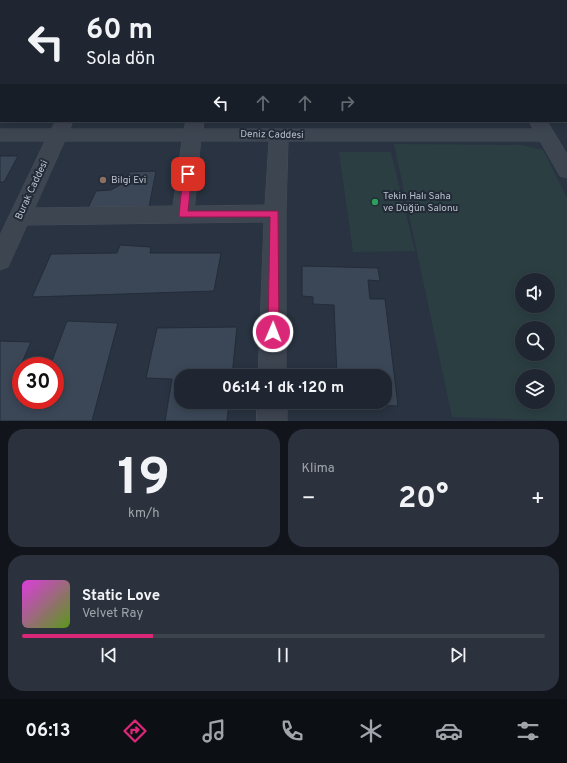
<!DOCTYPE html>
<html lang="tr">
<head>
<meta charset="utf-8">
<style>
	body { margin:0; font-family:Overpass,sans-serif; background:#2c323d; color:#f1f3f6; height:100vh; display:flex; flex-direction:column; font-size:15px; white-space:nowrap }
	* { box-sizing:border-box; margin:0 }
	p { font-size:13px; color:#a1a5ab }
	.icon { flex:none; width:22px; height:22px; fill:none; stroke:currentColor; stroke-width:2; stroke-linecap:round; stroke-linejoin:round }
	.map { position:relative; height:421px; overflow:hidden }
	.drawer { display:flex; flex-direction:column; gap:8px; padding:8px; background:#11151b; flex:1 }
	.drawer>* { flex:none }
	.top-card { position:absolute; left:0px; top:0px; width:567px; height:122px; box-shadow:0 2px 10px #0003,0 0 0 1px #3c434d; background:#1f2631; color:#f1f3f6; overflow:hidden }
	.fabs { position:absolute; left:515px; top:273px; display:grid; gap:8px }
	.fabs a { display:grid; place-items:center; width:40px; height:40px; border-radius:50%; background:#1f2631; box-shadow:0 2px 10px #0003,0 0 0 1px #3c434d; font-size:20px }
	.speed { position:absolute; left:12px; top:357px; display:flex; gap:8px; font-size:20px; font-weight:700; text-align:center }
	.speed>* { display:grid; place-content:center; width:52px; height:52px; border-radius:50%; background:#1f2631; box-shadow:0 2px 10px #0003,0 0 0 1px #3c434d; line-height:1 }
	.speed .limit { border:6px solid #d22; background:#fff; color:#111 }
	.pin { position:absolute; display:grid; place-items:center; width:34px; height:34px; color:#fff; margin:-17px; border-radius:8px; box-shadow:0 2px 6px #0006 }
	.me { position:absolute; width:44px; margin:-22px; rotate:1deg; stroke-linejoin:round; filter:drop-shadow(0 0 3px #0008) }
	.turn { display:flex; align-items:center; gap:14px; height:84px; padding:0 20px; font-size:18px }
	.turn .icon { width:52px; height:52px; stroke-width:2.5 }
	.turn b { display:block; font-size:28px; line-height:34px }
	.lanes { display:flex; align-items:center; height:38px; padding:0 20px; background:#0003; justify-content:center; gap:20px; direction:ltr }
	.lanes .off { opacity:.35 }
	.big { font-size:30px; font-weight:700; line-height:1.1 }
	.drawer .widget { flex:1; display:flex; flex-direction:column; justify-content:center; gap:6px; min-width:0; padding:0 14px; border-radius:16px; background:#2c323d }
	.drawer .dial { align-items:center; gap:0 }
	.dial b { font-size:52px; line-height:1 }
	.song { display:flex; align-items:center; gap:12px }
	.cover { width:48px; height:48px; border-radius:6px; background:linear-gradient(135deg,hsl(300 70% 55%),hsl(90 70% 35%)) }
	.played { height:4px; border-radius:2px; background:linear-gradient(90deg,#db2777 25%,#3c434d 25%) }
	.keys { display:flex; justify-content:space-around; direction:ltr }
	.heat { display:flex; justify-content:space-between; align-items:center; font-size:22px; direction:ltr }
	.drawer .tiles { flex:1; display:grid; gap:8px; grid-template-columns:1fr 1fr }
	.widget:last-child { grid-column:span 2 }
	.trip { position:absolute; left:174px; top:369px; width:218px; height:40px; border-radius:16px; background:#1f2631; box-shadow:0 2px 10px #0003,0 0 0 1px #3c434d; font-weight:700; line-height:40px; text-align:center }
	.tab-bar { display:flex; height:64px; justify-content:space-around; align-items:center; background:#0c0f14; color:#a1a5ab }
	.tab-bar .icon { width:28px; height:28px }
	.tab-bar .selected { color:#db2777 }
	.tab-bar b { font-size:18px; color:#f1f3f6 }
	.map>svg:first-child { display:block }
</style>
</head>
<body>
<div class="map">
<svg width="567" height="421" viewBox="0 0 567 421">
	<rect width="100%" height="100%" fill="#293341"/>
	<path fill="#2b3f42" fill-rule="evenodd" d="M394 144 522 145 543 150 567 198V421L452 417ZM522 280H548V306H522ZM522 328H548V354H522ZM522 376H548V402H522Z
		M339 152H391L415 251 353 252Z"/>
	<path fill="#3b4757" stroke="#232c38" d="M0 156H18L4 182H0Z
		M156 171 149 207 88 208 96 191 111 190 125 182 129 172Z
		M120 245 151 247 150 253H221L214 291 32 297 51 254 117 253Z
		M302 266 378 268 380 281 368 280 370 299H385L398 406 368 405 367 402H385V376H337L334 305 313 304V297L302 296Z
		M67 321 118 323 92 421H0V341L31 342 13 383H21V400H55V366H50Z
		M237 327 232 376H181V402H229L227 421H165L172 379 146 378 157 328Z"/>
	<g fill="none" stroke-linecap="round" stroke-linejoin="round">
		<g stroke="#464e5a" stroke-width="1">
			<path id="minor" d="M122 0H136L121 1Z
				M224 0H238L223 1Z
				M240 0H255L256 1H241Z
				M374 0H389L390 1H375Z
				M0 16H1V24H0Z
				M566 74H567V84H566Z
				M56 121H70L72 124 70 129H184L186 121H204L203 129H533L529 121H547L567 154V178L560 176 540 141H288L286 213V376H258L264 222 27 225 8 267 0 270V235L45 141H0V129H51ZM65 141H182L173 206 35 208ZM201 141H269L265 205 195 206Z
				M257 402H287V421H257Z"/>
		</g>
		<g stroke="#464e5a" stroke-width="1">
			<path id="major" d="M20 0H34L19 1Z"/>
		</g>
		<g stroke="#47505b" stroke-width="1">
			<path id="highway" d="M503 0H519L520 1H504Z
				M535 0H551L552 1H536Z
				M566 17H567V25H566Z"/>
		</g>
		<use href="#minor" fill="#3d4551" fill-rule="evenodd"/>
		<use href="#major" fill="#5b6471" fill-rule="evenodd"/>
		<use href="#highway" fill="#766b5a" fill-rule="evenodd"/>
	</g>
	<path fill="#db2777" stroke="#8e194d" d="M188 171 192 174 188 211H278L279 332 277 335 273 337 269 335 268 332 270 217H180L179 215 183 174Z"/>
	<circle fill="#8d6e63" stroke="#212a36" stroke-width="1.5" cx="103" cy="180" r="4"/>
	<circle fill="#2e9e5b" stroke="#212a36" stroke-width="1.5" cx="375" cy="202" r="4"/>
	<g text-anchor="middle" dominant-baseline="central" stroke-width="4" stroke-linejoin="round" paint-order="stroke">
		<g font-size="10" fill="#bac0cb" stroke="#212a36">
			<text transform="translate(272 135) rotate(1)">Deniz Caddesi</text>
			<text transform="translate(32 190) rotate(-65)">Burak Caddesi</text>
		</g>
		<g font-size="10" fill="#bac0cb" stroke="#212a36" text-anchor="start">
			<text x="111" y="180">Bilgi Evi</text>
			<text x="383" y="196">Tekin Halı Saha<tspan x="383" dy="12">ve Düğün Salonu</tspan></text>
		</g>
	</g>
</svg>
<div class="fabs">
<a><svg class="icon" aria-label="sound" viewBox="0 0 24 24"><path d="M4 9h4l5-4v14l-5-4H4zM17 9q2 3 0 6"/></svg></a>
<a><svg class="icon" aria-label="search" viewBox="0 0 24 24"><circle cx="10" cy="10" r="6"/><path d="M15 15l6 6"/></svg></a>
<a><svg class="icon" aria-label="layers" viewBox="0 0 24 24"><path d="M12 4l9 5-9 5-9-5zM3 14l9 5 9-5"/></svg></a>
</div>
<div class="speed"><div class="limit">30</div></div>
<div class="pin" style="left:188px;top:174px;background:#d93025"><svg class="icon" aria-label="arrive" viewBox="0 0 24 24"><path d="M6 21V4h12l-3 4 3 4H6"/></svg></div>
<svg class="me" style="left:273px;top:332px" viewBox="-20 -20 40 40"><circle r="17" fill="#db2777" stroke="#fff" stroke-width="3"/><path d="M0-11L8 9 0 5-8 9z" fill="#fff"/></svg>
<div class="trip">06:14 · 1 dk · 120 m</div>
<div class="top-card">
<div class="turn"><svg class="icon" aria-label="left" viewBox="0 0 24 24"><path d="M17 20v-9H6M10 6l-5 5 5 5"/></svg><div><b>60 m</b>Sola dön</div></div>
<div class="lanes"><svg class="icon" aria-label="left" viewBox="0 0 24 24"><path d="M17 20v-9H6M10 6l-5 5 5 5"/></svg><svg class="icon off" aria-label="ahead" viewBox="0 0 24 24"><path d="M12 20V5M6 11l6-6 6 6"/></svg><svg class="icon off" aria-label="ahead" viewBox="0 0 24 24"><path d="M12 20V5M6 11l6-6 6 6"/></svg><svg class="icon off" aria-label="right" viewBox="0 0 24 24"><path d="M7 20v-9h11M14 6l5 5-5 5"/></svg></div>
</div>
</div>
<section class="drawer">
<div class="tiles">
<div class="widget dial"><b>19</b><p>km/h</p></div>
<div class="widget"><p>Klima</p>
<div class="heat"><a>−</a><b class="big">20°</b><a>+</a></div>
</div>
<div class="widget">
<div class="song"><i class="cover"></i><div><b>Static Love</b><p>Velvet Ray</p></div></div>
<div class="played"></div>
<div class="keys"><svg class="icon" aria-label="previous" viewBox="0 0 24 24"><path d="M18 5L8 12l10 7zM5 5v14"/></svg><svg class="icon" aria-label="pause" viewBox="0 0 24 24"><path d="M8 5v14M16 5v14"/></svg><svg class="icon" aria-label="next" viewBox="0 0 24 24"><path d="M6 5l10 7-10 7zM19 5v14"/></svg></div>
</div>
</div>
</section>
<nav class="tab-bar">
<b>06:13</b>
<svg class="icon selected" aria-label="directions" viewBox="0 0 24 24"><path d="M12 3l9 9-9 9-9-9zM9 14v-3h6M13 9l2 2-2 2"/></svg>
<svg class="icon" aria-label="music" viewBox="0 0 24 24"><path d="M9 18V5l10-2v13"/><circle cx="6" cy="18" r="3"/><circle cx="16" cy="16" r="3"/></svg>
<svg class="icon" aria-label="phone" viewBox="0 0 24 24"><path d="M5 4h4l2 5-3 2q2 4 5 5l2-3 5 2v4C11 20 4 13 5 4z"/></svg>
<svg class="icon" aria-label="climate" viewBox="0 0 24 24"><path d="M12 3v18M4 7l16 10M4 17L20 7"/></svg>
<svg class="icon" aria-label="car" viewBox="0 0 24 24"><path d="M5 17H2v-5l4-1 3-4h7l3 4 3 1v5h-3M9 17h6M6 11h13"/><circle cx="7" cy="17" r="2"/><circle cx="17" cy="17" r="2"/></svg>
<svg class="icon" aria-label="filters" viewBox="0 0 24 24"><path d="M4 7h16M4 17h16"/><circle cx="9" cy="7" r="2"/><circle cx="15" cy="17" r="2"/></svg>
</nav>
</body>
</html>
